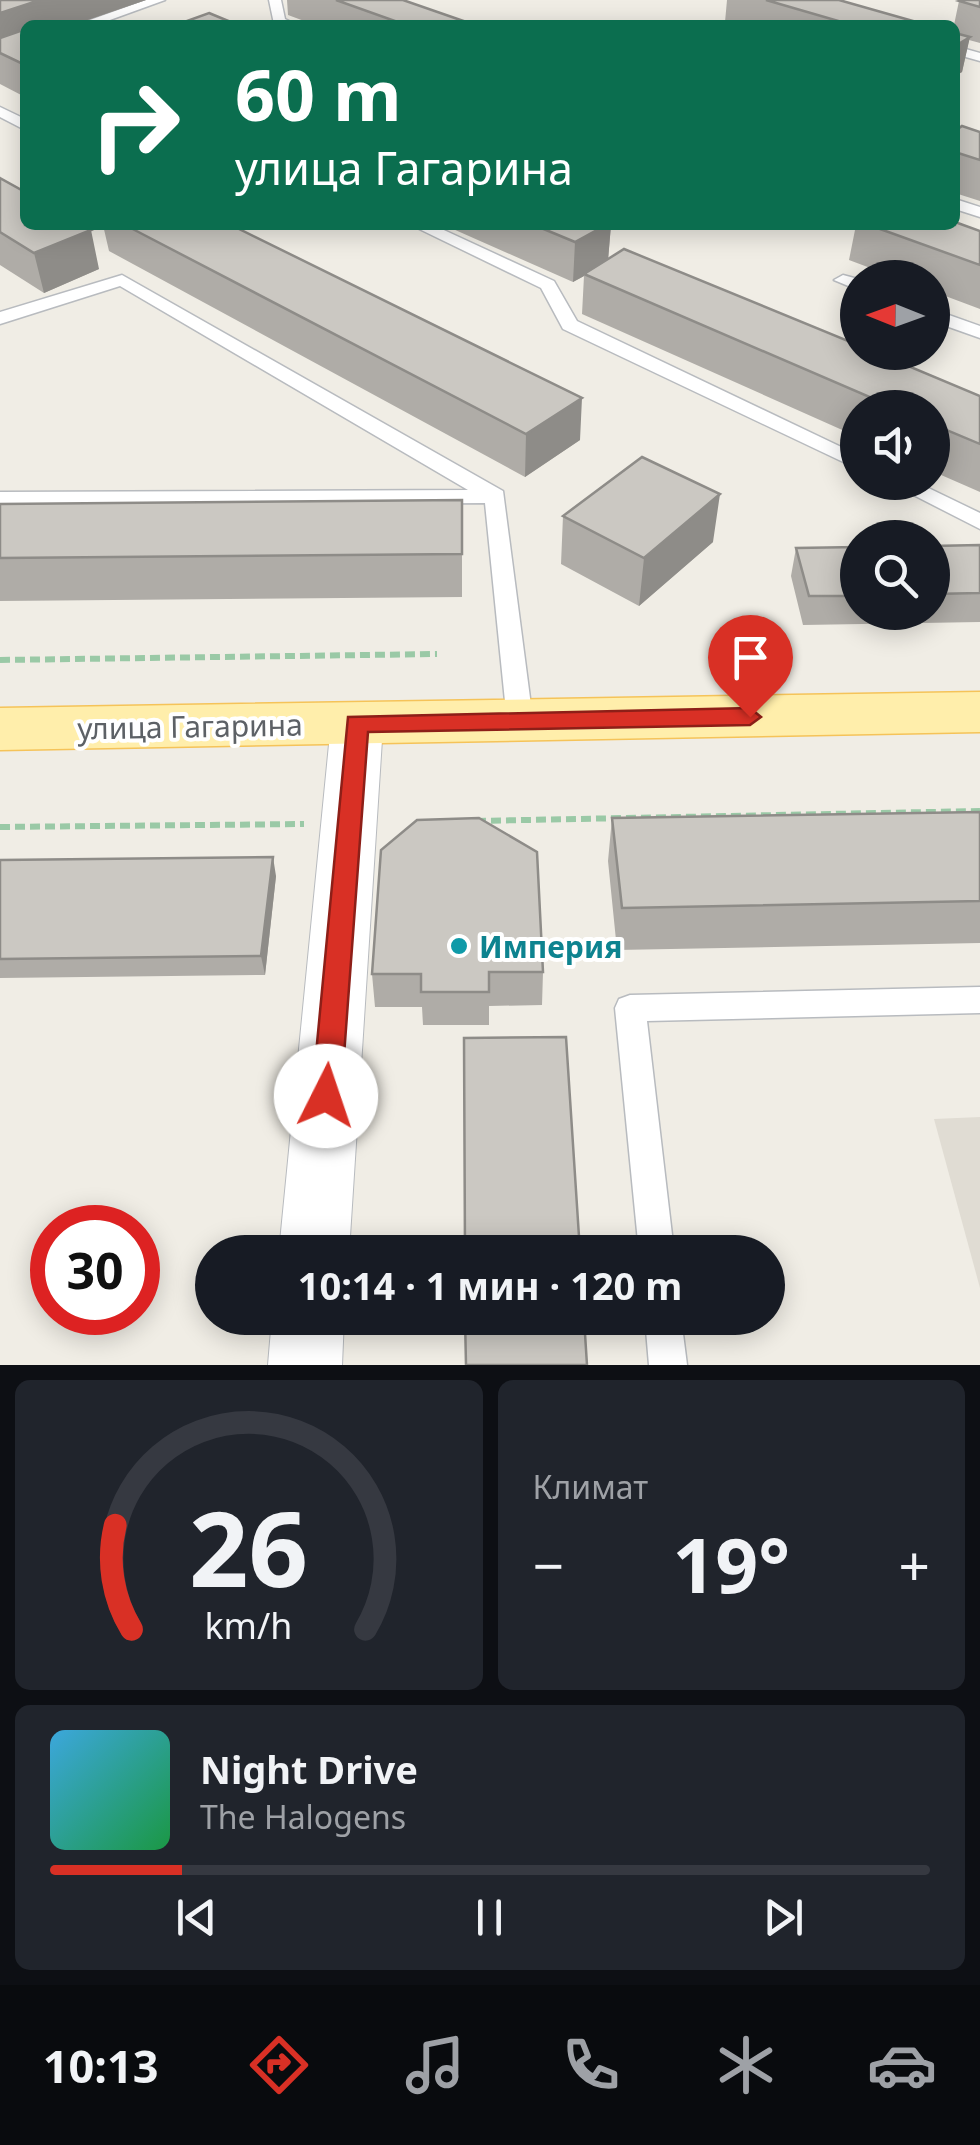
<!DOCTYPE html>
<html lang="ru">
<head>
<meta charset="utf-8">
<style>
	body { margin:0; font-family:"Noto Sans",sans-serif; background:#20242c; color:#f1f3f6; height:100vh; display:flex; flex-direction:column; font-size:38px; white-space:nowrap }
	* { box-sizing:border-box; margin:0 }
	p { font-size:32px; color:#9ea1a6 }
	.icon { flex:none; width:55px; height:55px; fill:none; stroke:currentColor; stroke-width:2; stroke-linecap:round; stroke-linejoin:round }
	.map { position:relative; height:1365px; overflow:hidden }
	.details { display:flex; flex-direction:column; gap:15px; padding:15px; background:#0d0f14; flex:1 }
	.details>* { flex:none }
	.top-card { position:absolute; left:20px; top:20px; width:940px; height:210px; border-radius:15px; box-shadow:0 5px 25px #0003; background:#0b6e4f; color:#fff; overflow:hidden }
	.needle { width:65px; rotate:271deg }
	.controls { position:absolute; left:840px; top:260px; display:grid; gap:20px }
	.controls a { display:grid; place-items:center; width:110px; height:110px; border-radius:50%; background:#171b24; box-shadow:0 5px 25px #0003; font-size:50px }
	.speed { position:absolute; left:30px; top:1205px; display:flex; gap:20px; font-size:50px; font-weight:700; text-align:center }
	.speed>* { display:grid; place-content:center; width:130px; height:130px; border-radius:50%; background:#171b24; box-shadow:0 5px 25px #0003; line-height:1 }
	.speed .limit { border:15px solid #d22; background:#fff; color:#111 }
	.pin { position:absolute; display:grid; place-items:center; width:85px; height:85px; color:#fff; margin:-102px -42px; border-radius:50% 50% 50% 0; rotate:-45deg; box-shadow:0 0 10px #0007 }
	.pin .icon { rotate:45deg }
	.me { position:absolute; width:110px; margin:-55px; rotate:4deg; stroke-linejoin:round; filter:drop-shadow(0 0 8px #0008) }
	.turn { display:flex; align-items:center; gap:35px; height:210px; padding:0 50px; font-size:45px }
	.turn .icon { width:130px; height:130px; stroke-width:2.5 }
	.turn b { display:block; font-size:70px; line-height:85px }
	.big { font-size:75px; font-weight:700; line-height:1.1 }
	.details .card { flex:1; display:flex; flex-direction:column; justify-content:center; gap:15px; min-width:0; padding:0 35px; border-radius:15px; background:#20242c }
	.details .dial { align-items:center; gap:0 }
	.dial svg { height:260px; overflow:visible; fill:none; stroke:#363941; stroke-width:7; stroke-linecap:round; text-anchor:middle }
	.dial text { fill:#f1f3f6; stroke:none }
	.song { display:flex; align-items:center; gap:30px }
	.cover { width:120px; height:120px; border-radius:15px; background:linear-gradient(135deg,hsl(200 70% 55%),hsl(140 70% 35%)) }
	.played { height:10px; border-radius:5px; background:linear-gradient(90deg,#d93025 15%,#363941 15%) }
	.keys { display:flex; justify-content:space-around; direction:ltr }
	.heat { display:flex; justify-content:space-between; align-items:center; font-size:55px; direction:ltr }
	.details .tiles { flex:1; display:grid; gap:15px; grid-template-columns:1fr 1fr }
	.card:last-child { grid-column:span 2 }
	.trip { position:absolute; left:195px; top:1235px; width:590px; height:100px; border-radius:50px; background:#171b24; box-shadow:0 5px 25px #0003; font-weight:700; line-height:100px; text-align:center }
	.menu { display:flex; height:160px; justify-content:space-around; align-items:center; background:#090b0e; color:#9ea1a6 }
	.menu .icon { width:70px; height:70px }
	.menu .active { color:#d93025 }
	.menu b { font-size:45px; color:#f1f3f6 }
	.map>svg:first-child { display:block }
</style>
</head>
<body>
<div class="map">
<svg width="980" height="1365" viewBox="0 0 980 1365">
	<rect width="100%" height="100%" fill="#f0ede5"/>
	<path fill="#e0dcd3" d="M980 1117V1288L934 1119Z"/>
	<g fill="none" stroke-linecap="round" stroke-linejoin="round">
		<g stroke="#b8bbbf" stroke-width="3">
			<path id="lane" d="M146 0H165L96 25H76Z
				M269 0H281L285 19 297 25 274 24Z
				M955 46 980 53V61L955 54Z
				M0 107 25 119V130L0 117Z
				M955 199 980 207V217L955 209Z
				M411 225H433L554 281 577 321 858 455V469L563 329 541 288Z
				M122 275 503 491 533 721 529 728H511L507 721 485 503 0 506V492L468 490 120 286 0 324V312Z
				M843 275 858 279V290L834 280Z
				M932 309 980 326V338L932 321Z
				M888 482H916L980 513V529Z
				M980 987V1013L647 1021 674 1252H639L615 1008 619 999 630 995Z
				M645 1318H681L687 1365H649Z"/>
		</g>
		<g stroke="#b8bbbf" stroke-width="2">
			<path id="street" d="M357 705 375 711 383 724 349 1252H279L331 724 339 711Z
				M272 1318H344L342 1365H268Z"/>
		</g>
		<g stroke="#f5c359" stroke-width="3">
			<path id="primary" d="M980 692V732L0 750V708Z"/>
		</g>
		<path stroke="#9ac9a6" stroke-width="6" stroke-dasharray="10 5" stroke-linecap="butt" d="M0 660 437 654
			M476 821 980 811
			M0 827 304 824"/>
		<use href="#lane" fill="#fff" fill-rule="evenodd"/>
		<use href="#street" fill="#fff" fill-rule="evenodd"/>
		<use href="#primary" fill="#ffeeab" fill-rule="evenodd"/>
	</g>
	<path fill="#afaca7" d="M0 0H146L73 25H25V97L0 84Z
		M287 0H403L475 25H315L288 15Z
		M727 0H845L843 1 927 25H733L725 22Z
		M980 0V43L969 40 962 72 955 76 954 25 959 1Z
		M955 131 980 132V201L955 193Z
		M0 178 99 269 44 293 0 265Z
		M103 225H231L580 440 525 477 109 251Z
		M444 225H611L608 259 980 396V492L932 471V408H858V437L582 314 584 276 573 282Z
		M856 225H955L980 231V309L932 291V278H897L849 260Z
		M462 500V597L0 601V504Z
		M563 516 713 542 639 606 561 564Z
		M980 545V622L803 625 791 576 796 548 858 547V612H932V546Z
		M980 812V943L617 950 608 861 612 818Z
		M0 860 276 876 265 975 0 978Z
		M543 972 542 1005 489 1006V1025H423L422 1007H375L372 974Z"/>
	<path fill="#8e8c88" d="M40 0H146L73 25H25V41L0 50V13Z
		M970 37 962 72 955 76V46Z
		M606 225H611L608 261 584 274V276L573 282 575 242Z
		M91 230 99 269 44 293 34 253Z
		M582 398 580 440 525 477 526 434Z
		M720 494 713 542 639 606 644 558Z
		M273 857 276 876 265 975 261 956Z"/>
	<path fill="#cbc8c2" stroke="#8e8c88" stroke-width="2.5" d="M0 0H40L0 13Z
		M336 0H403L475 25H406Z
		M766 0H839L927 25H852Z
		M962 0H980V7L959 1Z
		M209 13 238 25H176Z
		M23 30 25 31V65L0 53V38Z
		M955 33 970 37 955 46Z
		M962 126 980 132V160L955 152V131Z
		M0 178 25 192V225H82L91 230 34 253 0 232Z
		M955 222 980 231V265L869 225H955Z
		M125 225H231L582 398 526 434Z
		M534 225H606L575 242Z
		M624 249 858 345V352H875L980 396V444L932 424V408H895L584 274Z
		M642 457 720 494 644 558 563 516Z
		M462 500V554L0 558V504Z
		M980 545V593L932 594V546Z
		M858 547V596H809L796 548Z
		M980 812V901L622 908 612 818Z
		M479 818 537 852 543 972H489V992H421V974H372L381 850 417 820Z
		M273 857 261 956 0 959V860Z
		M566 1037 580 1252H465L464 1038Z
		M465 1318H584L587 1365H466Z"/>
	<path fill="#d93025" stroke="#8d1f18" stroke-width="2.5" d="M750 708 761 717 750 725 368 732 341 1096 337 1106 326 1110 316 1106 312 1096 348 717Z"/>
	<circle fill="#0f9aa8" stroke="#fff" stroke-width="4" cx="459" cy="946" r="10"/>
	<g text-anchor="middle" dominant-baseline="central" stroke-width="8" stroke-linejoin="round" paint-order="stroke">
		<g font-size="30" fill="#5d6166" stroke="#fff">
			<text transform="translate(190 726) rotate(-1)">улица Гагарина</text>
		</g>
		<g font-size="30" font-weight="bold" fill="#0d838f" stroke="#fff" text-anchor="start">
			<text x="479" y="946">Империя</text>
		</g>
	</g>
</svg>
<div class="controls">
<a><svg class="needle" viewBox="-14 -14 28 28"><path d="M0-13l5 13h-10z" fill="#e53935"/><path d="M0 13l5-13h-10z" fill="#9ea1a6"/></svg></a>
<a><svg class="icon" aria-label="sound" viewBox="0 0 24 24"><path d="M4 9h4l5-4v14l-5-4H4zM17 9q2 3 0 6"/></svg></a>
<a><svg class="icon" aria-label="search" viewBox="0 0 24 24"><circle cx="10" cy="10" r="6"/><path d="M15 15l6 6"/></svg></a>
</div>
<div class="speed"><div class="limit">30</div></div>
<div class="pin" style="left:750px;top:717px;background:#d93025"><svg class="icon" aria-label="arrive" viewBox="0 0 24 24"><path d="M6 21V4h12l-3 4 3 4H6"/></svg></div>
<svg class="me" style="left:326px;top:1096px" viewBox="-20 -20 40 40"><circle r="19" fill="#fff"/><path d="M0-13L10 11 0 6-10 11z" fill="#d93025"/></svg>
<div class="trip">10:14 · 1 мин · 120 m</div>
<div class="top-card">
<div class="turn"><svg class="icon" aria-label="right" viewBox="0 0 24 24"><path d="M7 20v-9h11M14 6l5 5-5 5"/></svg><div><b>60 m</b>улица Гагарина</div></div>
</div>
</div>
<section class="details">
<div class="tiles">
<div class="card dial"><svg viewBox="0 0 100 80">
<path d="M14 69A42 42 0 1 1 86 69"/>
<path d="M14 69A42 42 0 0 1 9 37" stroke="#d93025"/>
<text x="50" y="56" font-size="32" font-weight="700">26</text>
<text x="50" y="72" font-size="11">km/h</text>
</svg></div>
<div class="card"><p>Климат</p>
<div class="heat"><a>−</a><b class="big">19°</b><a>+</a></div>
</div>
<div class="card">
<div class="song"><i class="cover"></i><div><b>Night Drive</b><p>The Halogens</p></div></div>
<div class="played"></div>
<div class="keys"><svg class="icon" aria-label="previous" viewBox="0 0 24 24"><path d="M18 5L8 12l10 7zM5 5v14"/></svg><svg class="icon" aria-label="pause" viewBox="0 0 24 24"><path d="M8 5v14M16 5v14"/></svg><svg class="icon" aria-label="next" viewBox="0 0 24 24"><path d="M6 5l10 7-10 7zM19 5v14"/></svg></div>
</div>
</div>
</section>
<nav class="menu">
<b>10:13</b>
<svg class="icon active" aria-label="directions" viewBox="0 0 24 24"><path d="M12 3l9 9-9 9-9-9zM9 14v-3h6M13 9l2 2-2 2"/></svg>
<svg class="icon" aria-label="music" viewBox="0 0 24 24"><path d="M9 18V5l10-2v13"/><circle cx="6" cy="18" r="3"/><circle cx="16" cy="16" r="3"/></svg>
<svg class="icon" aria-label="phone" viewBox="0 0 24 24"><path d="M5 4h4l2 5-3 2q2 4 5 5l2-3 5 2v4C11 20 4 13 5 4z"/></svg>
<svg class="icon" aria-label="climate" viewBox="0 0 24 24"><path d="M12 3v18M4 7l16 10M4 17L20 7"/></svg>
<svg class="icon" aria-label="car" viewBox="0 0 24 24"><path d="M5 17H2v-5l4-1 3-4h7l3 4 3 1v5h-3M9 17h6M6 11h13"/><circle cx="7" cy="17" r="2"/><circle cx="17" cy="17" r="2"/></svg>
</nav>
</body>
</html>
